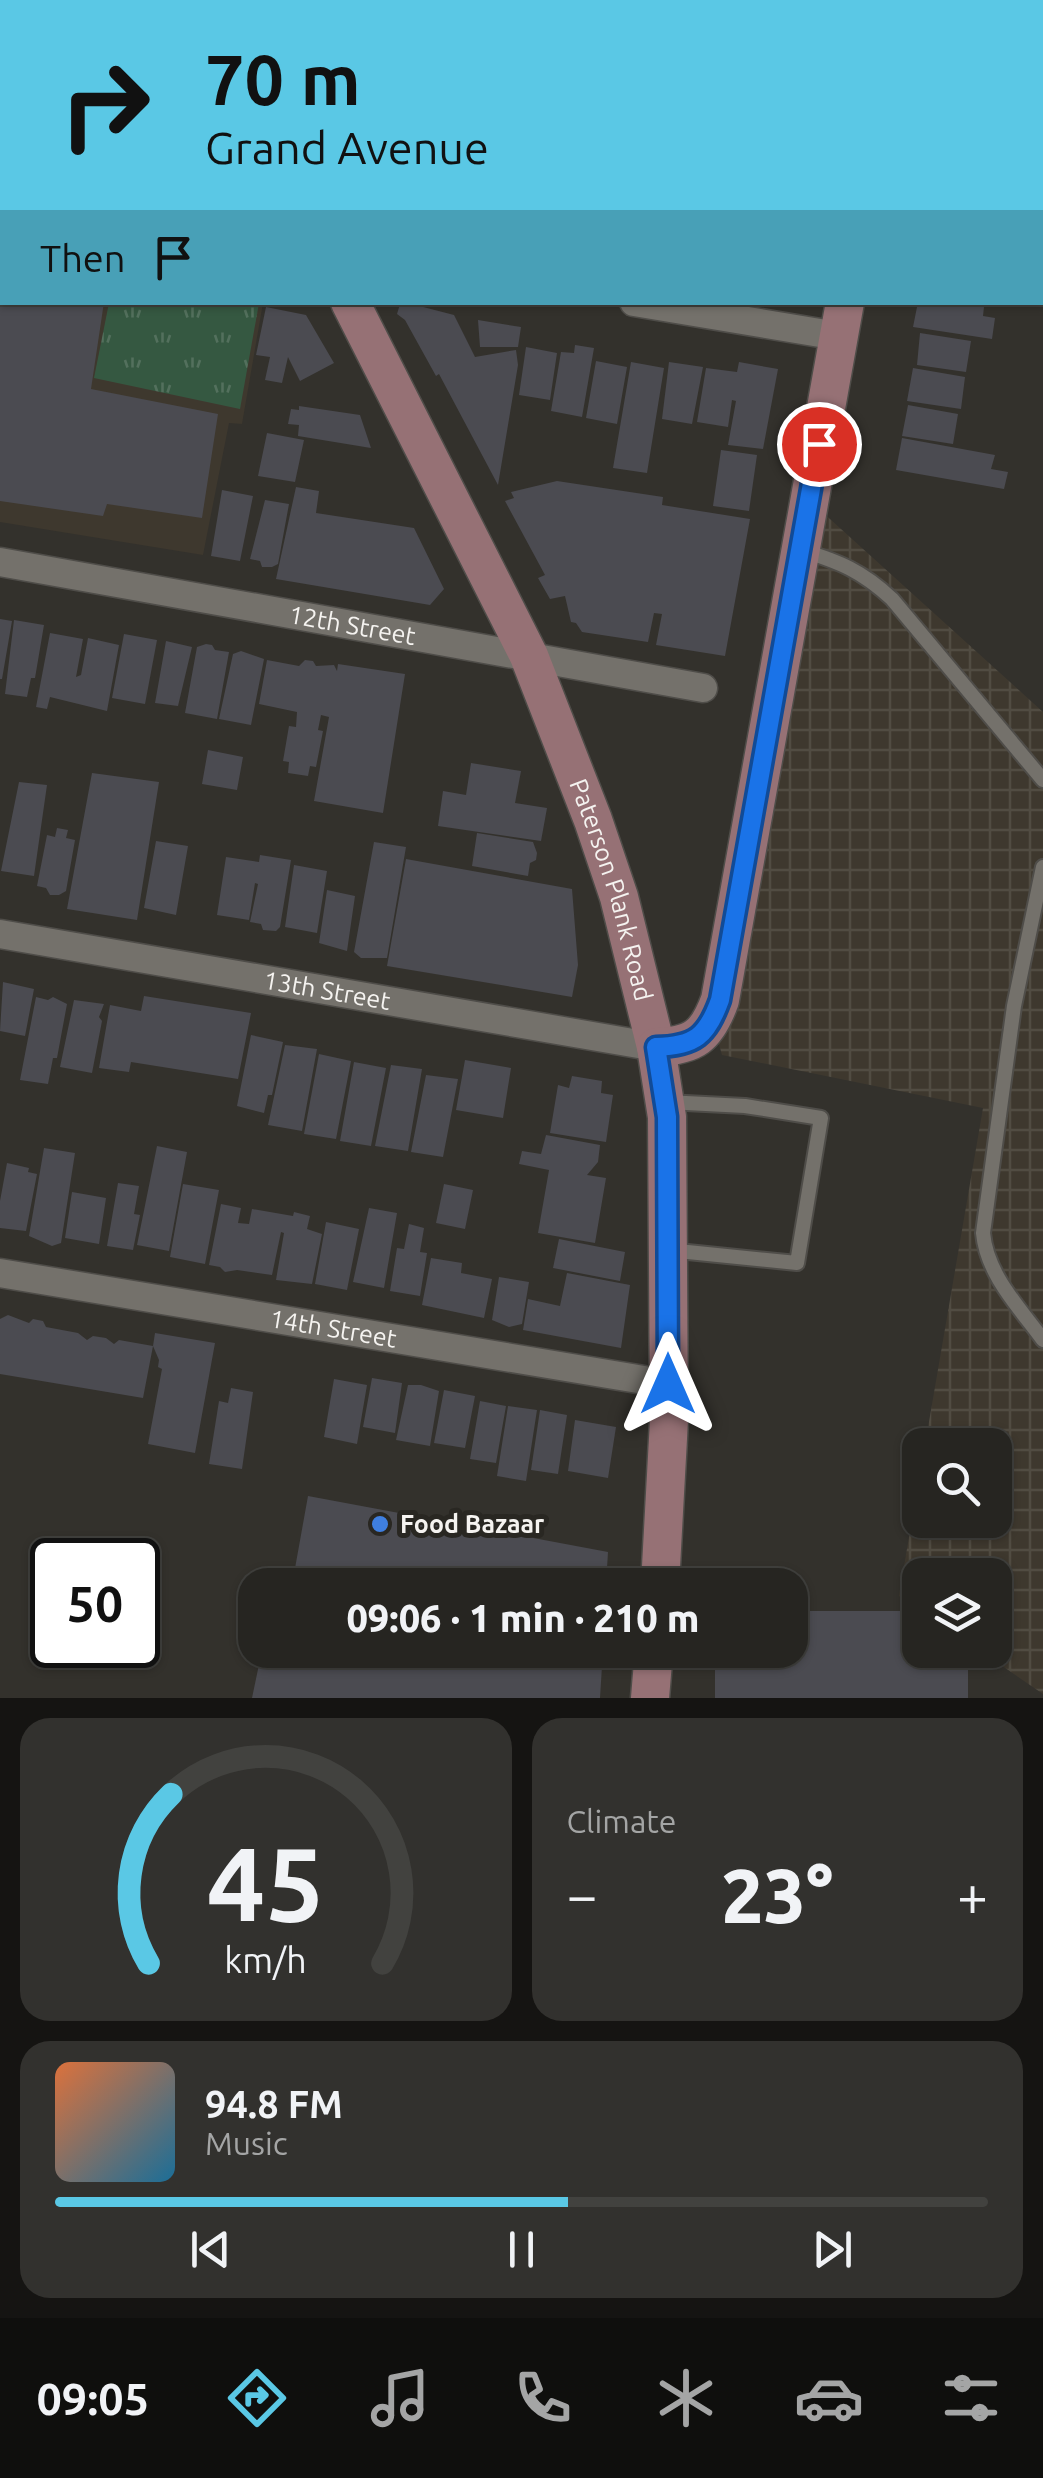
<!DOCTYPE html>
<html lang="en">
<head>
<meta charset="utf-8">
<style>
	body { margin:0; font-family:Ubuntu,sans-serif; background:#32312e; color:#f1f3f6; height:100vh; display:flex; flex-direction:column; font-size:38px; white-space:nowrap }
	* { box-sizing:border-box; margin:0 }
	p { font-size:32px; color:#a4a5a5 }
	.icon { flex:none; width:55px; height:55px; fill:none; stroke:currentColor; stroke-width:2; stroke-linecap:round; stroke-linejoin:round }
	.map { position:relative; height:1698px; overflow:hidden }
	.drawer { display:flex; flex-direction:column; gap:20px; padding:20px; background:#151412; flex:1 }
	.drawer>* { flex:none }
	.banner { position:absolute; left:0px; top:0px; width:1045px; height:305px; box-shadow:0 2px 8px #0004,0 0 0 2px #42423f; background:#5ac8e5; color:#111; overflow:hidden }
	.buttons { position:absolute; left:902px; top:1428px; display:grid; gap:20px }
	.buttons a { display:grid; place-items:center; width:110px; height:110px; border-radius:20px; background:#262521; box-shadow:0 2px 8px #0004,0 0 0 2px #42423f; font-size:50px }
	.speed { position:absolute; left:30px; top:1538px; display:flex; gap:20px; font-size:50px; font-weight:700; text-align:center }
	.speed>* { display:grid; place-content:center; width:130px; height:130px; border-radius:50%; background:#262521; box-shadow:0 2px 8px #0004,0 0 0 2px #42423f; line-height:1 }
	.speed .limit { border:5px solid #111; border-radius:15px; background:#fff; color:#111 }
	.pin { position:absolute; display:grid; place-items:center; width:85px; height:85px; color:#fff; margin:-42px; border:5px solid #fff; border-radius:50%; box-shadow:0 2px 10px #0007 }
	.me { position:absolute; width:110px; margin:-55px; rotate:0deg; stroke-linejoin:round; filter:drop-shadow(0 0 8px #0008) }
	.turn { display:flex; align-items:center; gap:35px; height:210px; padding:0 40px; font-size:45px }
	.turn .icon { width:130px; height:130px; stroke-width:2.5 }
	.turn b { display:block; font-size:70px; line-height:85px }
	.then { display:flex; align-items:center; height:95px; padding:0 40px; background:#0003; gap:20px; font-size:38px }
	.big { font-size:75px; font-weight:800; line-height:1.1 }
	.drawer .widget { flex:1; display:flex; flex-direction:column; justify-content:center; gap:15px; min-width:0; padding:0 35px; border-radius:30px; background:#32312e }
	.drawer .dial { align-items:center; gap:0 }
	.dial svg { height:260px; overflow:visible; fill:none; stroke:#42423f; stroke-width:7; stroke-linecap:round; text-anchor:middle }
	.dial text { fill:#f1f3f6; stroke:none }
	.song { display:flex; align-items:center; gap:30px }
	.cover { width:120px; height:120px; border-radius:15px; background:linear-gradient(135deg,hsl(20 70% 55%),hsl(200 70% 35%)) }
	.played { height:10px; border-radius:5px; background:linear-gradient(90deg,#5ac8e5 55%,#42423f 55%) }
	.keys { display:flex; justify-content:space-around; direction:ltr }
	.heat { display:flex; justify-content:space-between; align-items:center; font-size:55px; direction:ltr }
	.drawer .tiles { flex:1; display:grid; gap:20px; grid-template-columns:1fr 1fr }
	.widget:last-child { grid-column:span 2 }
	.trip { position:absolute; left:238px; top:1568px; width:570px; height:100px; border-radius:30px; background:#262521; box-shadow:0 2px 8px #0004,0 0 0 2px #42423f; font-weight:800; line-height:100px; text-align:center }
	.tabs { display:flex; height:160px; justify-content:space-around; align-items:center; background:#0f0f0d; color:#a4a5a5 }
	.tabs .icon { width:70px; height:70px }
	.tabs .on { color:#5ac8e5 }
	.tabs b { font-size:45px; color:#f1f3f6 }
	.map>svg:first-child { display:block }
</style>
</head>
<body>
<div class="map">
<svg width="1043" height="1698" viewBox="0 0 1043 1698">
	<defs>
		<pattern id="industrial-grid" width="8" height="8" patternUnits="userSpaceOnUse" patternTransform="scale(2.5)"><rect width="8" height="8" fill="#3e382e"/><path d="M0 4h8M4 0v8" fill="none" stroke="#514c42"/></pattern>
		<pattern id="park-tufts" width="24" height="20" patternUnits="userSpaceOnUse" patternTransform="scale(2.5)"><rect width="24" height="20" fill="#355841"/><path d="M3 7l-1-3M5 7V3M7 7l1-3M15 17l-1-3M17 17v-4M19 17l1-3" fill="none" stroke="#53705d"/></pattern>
	</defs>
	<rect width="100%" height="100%" fill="#33312c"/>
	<path fill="#3e382e" d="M0 244 2 302 263 303 242 424 229 423 203 555 0 522Z"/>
	<path fill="url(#industrial-grid)" d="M809 500 1043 712V1694L979 1650H995V1575H920V1610L899 1596 920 1472V1520H995V1445H925L983 1108 722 1055 706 997Z"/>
	<path fill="url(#park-tufts)" d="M109 303H259L240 409 94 378Z"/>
	<path fill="#4b4b51" d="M0 302H104L91 389 218 414 202 518 107 504 103 516 0 501Z
		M404 302 454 315 475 357 516 350 518 365 498 485 439 374 436 376 405 320 397 314 400 304Z
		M918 302H957L984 307 983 316 995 318 992 339 913 327Z
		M266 307 306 315 334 363 300 381 288 357 282 383 265 380 270 357 256 355Z
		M478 320 521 327 518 347H480Z
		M920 333 971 341 966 372 917 365Z
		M575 345 594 348 582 417 551 411 561 352 574 353Z
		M526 347 557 353 550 400 519 395Z
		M596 361 627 367 617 424 586 418Z
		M631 362 664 368 647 473 613 468Z
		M669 362 703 367 692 424 662 419Z
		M739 362 778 369 763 449 728 445 736 401 732 400 728 427 697 422 706 368 737 372Z
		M913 368 965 377 961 409 907 401Z
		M908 405 958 414 953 444 902 436Z
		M299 406 360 415 371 448 298 436 299 425 288 424 291 409 299 410Z
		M267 433 304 440 295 482 258 476Z
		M902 438 995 455 991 469 1008 472 1004 489 896 470Z
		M721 450 757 455 749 511 713 506Z
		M557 481 663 497 662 505 750 519 725 656 656 645 662 614 654 613 648 642 582 632 576 623 571 622 565 596 550 599 538 578 545 575 505 501 514 498 511 492Z
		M296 487 319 491 316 513 414 528 444 589 430 605 276 579Z
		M222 490 253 496 240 561 211 556Z
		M265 500 289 504 278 564 272 567H262L260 561 250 559Z
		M0 619 12 621 2 679H0Z
		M14 620 44 625 35 678H31L27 697 5 694Z
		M50 633 83 639 76 677 81 675 88 638 119 645 107 711 50 697 47 709 36 707Z
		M124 634 157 640 145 704 112 698Z
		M166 641 192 647 178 706 155 703Z
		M206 644 212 645 215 650 229 652 217 719 185 713 197 647Z
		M241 651 264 659 251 725 219 719 233 654Z
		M267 660 299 666 305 660 313 661 316 666 334 665 337 671 338 664 405 674 383 813 314 801 329 717 321 715 318 730 323 731 316 767 310 766 308 776 288 773 289 762 283 761 289 726 296 727 297 712 259 704Z
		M208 750 243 757 237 790 202 784Z
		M471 763 521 771 515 803 547 808 541 841 438 826 443 791 466 795Z
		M92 773 159 782 137 920 67 909Z
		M19 782 47 785 34 876 1 871Z
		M57 828 68 830 66 838 75 840 66 891 59 895H50L46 888 37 886 47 835 55 837Z
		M477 833 533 842 537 853 536 860 530 863 528 876 472 866Z
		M156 841 188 846 176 915 144 908Z
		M374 842 406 847 387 958H361L354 952Z
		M260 855 291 860 280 927 276 931 263 930 261 924 250 922 258 884 255 883 249 920 217 915 226 857 259 862Z
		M406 859 572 889 578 965 572 997 387 966Z
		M294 865 327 871 317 933 285 927Z
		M327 890 355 896 347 951 319 943Z
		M3 982 34 989 25 1036 0 1031Z
		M144 996 251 1013 238 1079 131 1062 129 1072 99 1068 110 1005 141 1011Z
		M36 997 48 1000 53 997 67 1004 57 1058H53L48 1084 20 1080Z
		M74 1000 104 1004 99 1017 102 1021 92 1073 60 1067Z
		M251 1035 283 1042 272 1095H268L264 1113 237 1106Z
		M285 1045 317 1049 302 1131 268 1125Z
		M319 1054 351 1061 336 1139 304 1134Z
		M465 1060 511 1068 503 1118 456 1110Z
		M354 1062 386 1068 371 1146 340 1141Z
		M391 1065 422 1069 408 1151 375 1146Z
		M426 1075 458 1079 443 1157 411 1152Z
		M572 1076 602 1081 601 1093 613 1095 606 1142 550 1133 558 1085 569 1088Z
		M546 1135 600 1145 598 1162 587 1175 606 1178 595 1243 538 1233 549 1170 519 1164 522 1151 541 1154Z
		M157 1146 187 1152 169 1251 137 1245Z
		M44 1148 75 1153 61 1243 52 1246 29 1236Z
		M7 1163 29 1168 28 1172 37 1174 26 1231 0 1228V1201Z
		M118 1183 139 1186 134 1214 140 1215 133 1250 107 1246Z
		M183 1184 219 1190 205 1264 170 1257Z
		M444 1184 473 1190 465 1229 436 1223Z
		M72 1192 106 1198 99 1244 65 1238Z
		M221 1204 241 1208 238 1223 249 1224 252 1209 293 1216 294 1212 310 1216 307 1229 322 1234 312 1284 276 1280 284 1233 281 1232 272 1275 237 1270 225 1272 220 1267 209 1265Z
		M369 1208 397 1213 384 1288 353 1282Z
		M326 1222 359 1229 347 1290 315 1284Z
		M409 1224 424 1228 420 1252 427 1253 420 1296 390 1291 397 1248 404 1249Z
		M559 1239 625 1252 620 1281 553 1268Z
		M431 1258 462 1263 461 1273 492 1279 484 1318 422 1305Z
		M567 1273 630 1285 621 1348 523 1330 528 1299 560 1306Z
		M499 1277 529 1282 522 1324 509 1327 492 1320Z
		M8 1315 29 1323 33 1319 43 1321 46 1327 78 1333 87 1340 93 1336 106 1338 114 1344 119 1340 153 1346 143 1398 0 1374V1319Z
		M155 1333 215 1343 195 1453 148 1444 162 1369 158 1367 159 1360 153 1346Z
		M372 1378 402 1383 395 1433 363 1427Z
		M334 1379 367 1385 357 1444 324 1437Z
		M408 1385H421L439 1391 430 1446 396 1440Z
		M231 1388 253 1392 242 1469 209 1464 219 1401 228 1403Z
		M444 1390 475 1396 465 1448 434 1443Z
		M480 1401 506 1406 496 1463 470 1459Z
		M508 1406 537 1410 526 1481 497 1476Z
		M540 1410 567 1415 558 1474 531 1470Z
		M575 1420 616 1427 608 1478 568 1471Z
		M308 1496 608 1552 606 1585H292Z
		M790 1611H920V1650H968V1698H715V1650H790Z
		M262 1650H603L600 1698H252Z"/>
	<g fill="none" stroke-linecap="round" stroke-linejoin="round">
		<g stroke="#4f4d49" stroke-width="18">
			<path id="lane" d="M801 550C840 562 862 571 892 599L1043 780
				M1043 867 1014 1006 983 1233C987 1275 1019 1307 1043 1340
				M666 1102 745 1106 821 1118 797 1263 668 1250"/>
		</g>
		<g stroke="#4f4d49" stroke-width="31">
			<g id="street">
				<path d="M998 0 1015 2"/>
				<path d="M1042 7H1043"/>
				<path d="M0 196 2 197"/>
				<path d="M634 302 838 336"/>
				<path id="s1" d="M0 562 703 688"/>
				<path id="s2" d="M0 934 656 1047"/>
				<path id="s3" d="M0 1273 668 1384"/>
			</g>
		</g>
		<g stroke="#4f4d49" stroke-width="41">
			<g id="secondary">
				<path d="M180 0 182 2"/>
				<path d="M899 2 900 0"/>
				<path id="s4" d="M350 302 529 656 593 820 619 897 656 1047 667 1117 669 1420 660 1585"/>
				<path d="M656 1047C694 1046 707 1036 720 1000L845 302"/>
				<path d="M650 1698 654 1650"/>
			</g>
		</g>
		<use href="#lane" stroke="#74716b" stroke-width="14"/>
		<use href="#street" stroke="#74716b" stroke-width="28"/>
		<use href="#secondary" stroke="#967175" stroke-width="38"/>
	</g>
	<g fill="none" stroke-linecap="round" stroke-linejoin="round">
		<g stroke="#114b97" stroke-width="25">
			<path id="route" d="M668 1384 667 1117 656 1047C695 1046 707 1036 720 1000L819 444"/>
		</g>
		<use href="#route" stroke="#1a73e8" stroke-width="18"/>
	</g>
	<circle fill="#3f7fe0" stroke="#292722" stroke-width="4" cx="380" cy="1524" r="10"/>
	<g text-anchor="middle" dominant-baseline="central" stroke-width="10" stroke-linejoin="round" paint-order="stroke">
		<g font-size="25" fill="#f5f3f0" stroke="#292722">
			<text stroke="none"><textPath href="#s1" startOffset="358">12th Street</textPath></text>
			<text stroke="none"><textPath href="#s4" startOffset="645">Paterson Plank Road</textPath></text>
			<text stroke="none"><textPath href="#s2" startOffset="332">13th Street</textPath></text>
			<text stroke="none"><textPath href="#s3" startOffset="338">14th Street</textPath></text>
		</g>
		<g font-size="25" font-weight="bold" fill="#f5f3f0" stroke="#292722" text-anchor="start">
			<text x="400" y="1524">Food Bazaar</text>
		</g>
	</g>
</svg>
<div class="buttons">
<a><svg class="icon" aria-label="search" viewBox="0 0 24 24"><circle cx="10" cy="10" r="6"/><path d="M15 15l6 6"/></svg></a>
<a><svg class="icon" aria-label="layers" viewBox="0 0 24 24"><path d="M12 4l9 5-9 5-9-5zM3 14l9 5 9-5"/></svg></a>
</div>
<div class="speed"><div class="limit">50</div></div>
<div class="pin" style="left:819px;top:444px;background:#d93025"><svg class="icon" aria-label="arrive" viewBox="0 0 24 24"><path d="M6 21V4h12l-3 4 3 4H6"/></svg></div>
<svg class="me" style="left:668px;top:1384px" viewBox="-20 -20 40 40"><path d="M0-17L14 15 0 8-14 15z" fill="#1a73e8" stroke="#fff" stroke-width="4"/></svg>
<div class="trip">09:06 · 1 min · 210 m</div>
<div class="banner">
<div class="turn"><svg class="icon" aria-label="right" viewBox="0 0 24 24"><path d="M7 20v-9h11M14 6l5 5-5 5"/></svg><div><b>70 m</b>Grand Avenue</div></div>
<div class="then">Then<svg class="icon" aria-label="arrive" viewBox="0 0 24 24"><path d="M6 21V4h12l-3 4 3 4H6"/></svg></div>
</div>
</div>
<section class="drawer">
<div class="tiles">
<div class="widget dial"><svg viewBox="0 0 100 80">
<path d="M14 69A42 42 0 1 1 86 69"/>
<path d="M14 69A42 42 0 0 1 21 17" stroke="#5ac8e5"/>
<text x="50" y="56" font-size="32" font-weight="700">45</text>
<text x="50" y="72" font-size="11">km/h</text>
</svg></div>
<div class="widget"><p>Climate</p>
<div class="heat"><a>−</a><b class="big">23°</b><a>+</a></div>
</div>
<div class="widget">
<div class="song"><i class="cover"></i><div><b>94.8 FM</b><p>Music</p></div></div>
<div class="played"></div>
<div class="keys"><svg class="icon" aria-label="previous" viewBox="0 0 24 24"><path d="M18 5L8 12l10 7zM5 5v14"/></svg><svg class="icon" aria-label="pause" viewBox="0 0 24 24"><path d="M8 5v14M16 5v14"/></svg><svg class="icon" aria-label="next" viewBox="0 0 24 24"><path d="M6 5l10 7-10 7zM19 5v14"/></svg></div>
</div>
</div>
</section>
<nav class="tabs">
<b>09:05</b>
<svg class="icon on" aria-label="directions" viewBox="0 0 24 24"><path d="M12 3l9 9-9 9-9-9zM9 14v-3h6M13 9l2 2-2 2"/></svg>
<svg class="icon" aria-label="music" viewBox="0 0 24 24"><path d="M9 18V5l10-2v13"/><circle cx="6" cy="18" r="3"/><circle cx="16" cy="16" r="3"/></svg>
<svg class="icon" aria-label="phone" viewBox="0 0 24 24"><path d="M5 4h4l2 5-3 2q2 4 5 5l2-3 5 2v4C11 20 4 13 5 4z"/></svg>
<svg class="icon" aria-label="climate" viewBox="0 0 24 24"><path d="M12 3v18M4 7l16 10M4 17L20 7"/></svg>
<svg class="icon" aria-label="car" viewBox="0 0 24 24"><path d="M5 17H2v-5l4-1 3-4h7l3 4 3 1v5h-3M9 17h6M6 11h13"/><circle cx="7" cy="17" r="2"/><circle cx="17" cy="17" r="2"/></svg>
<svg class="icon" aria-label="filters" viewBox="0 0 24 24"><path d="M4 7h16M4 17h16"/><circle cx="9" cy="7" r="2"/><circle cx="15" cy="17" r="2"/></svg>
</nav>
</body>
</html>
